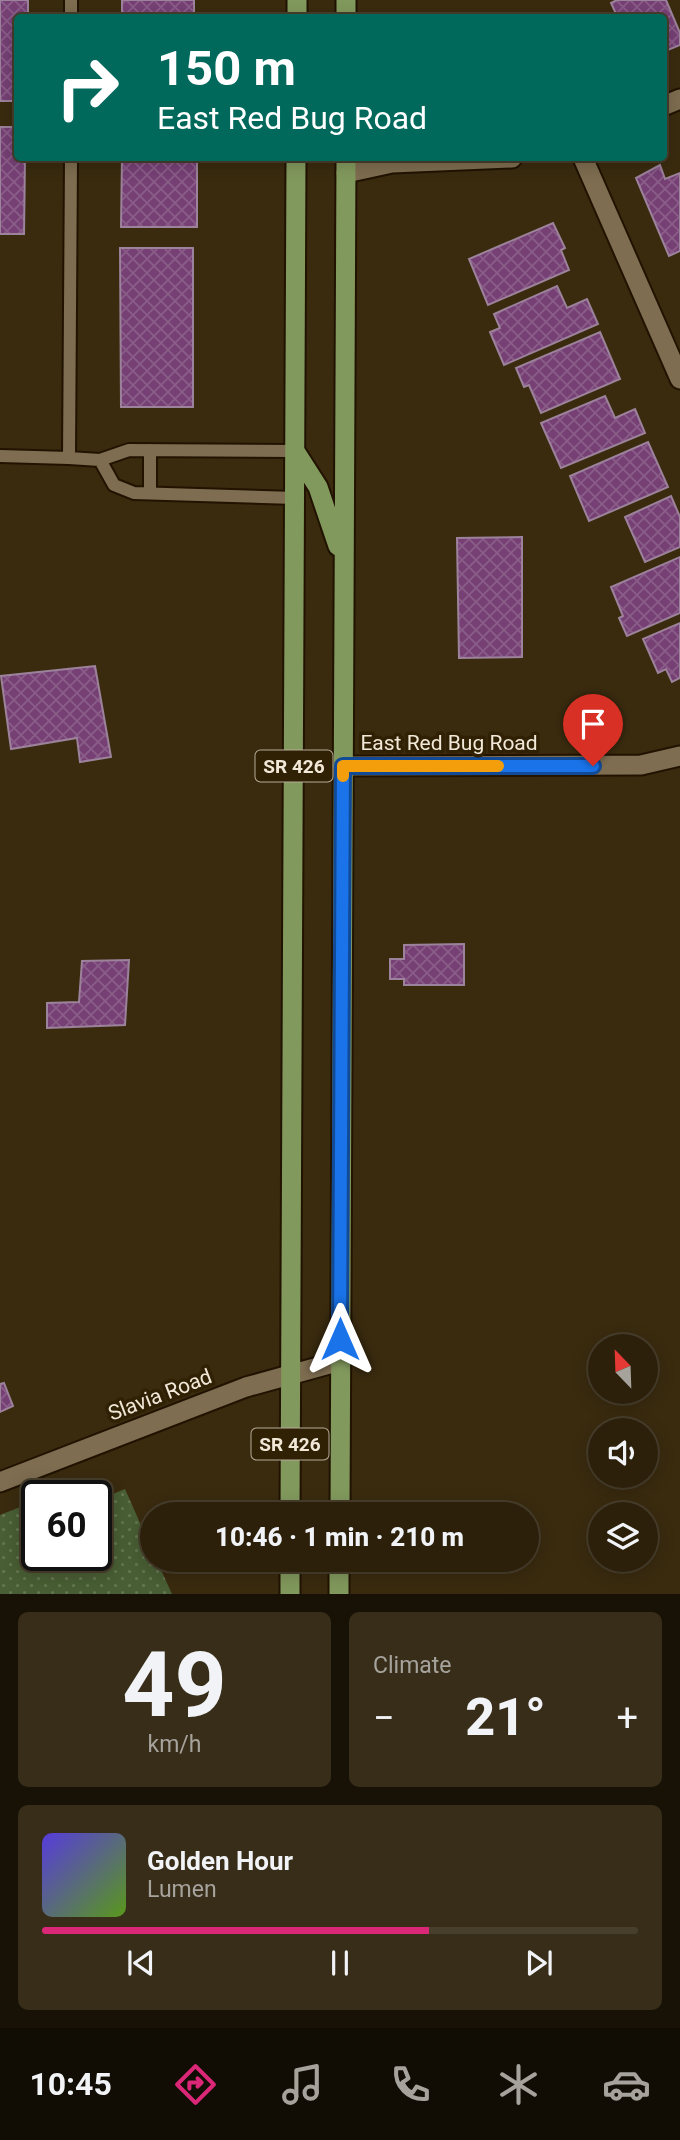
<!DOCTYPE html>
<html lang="en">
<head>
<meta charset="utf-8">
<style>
	body { margin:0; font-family:Roboto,sans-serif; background:#382d19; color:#f1f3f6; height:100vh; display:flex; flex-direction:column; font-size:26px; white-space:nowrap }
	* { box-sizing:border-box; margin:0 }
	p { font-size:23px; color:#a6a39d }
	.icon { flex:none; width:38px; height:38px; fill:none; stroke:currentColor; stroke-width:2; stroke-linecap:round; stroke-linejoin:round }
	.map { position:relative; height:1594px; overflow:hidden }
	.side { display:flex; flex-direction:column; gap:18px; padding:18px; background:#181206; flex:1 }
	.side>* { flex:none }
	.banner { position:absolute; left:14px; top:14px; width:653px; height:147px; border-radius:7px; box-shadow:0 4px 18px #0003,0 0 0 2px #483e2c; background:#00695c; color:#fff; overflow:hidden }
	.needle { width:46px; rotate:337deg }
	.buttons { position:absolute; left:588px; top:1334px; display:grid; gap:14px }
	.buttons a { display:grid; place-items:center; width:70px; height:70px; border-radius:50%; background:#2c200b; box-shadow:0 4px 18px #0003,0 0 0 2px #483e2c; font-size:35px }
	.speed { position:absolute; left:21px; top:1480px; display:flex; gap:14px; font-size:35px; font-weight:700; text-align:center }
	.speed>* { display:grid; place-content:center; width:91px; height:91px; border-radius:50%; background:#2c200b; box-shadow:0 4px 18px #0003,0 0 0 2px #483e2c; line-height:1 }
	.speed .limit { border:4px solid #111; border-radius:10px; background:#fff; color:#111 }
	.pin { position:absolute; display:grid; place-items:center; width:60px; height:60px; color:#fff; margin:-72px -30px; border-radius:50% 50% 50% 0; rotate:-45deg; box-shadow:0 0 7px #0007 }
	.pin .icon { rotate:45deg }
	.me { position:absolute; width:77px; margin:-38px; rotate:0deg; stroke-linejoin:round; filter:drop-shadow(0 0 5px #0008) }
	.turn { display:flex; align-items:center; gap:24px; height:147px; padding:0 28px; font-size:32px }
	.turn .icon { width:91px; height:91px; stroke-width:2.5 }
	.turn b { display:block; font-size:49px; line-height:60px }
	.big { font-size:52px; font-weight:800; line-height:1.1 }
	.side .widget { flex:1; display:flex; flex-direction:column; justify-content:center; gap:10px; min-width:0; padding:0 24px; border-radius:10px; background:#382d19 }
	.side .dial { align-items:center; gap:0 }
	.dial b { font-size:91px; line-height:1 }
	.song { display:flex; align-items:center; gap:21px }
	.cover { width:84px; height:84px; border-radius:10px; background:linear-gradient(135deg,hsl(250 70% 55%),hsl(90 70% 35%)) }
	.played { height:7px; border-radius:4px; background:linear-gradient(90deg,#db2777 65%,#483e2c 65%) }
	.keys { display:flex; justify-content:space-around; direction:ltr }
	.heat { display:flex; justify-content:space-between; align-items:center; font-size:38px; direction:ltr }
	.side .tiles { flex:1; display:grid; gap:18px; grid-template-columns:1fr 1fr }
	.widget:last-child { grid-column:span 2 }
	.trip { position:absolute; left:140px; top:1502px; width:399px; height:70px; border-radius:35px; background:#2c200b; box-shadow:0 4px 18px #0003,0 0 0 2px #483e2c; font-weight:800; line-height:70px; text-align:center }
	.tab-bar { display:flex; height:112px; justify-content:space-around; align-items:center; background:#120d04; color:#a6a39d }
	.tab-bar .icon { width:49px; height:49px }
	.tab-bar .selected { color:#db2777 }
	.tab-bar b { font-size:32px; color:#f1f3f6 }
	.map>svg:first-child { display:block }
</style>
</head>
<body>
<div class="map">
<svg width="680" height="1594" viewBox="0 0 680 1594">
	<defs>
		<pattern id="grass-dots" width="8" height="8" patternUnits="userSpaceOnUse" patternTransform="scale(1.75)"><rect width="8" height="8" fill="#495e34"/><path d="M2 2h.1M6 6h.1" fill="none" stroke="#647551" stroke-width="1.8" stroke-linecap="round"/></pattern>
		<pattern id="building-cross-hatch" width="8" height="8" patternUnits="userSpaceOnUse" patternTransform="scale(1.75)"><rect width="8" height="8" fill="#764075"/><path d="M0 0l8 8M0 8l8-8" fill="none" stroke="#8a5c88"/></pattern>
	</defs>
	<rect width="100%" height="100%" fill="#3a2b0f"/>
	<path fill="url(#grass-dots)" d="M125 1489 152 1550V1559H156L172 1594H0V1515L23 1506 32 1527 37 1526V1556H96V1501Z"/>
	<path fill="url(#building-cross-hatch)" stroke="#9c829b" stroke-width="2" d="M0 0H28V18H18V101H0Z
		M122 0H194V18H122Z
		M617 0H666L680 33V45L663 52V18H618L611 3Z
		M0 127H18V158H25L24 234H0Z
		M122 158H197V227H121Z
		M660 165 665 179 680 173V251L669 256 636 178Z
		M553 223 565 248 561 250 569 270 488 305 469 259Z
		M120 248H193V407H121Z
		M557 286 567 308 587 299 598 324 504 365 490 332 500 328 494 314Z
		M600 332 620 379 541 413 529 385 524 387 516 368Z
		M605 396 615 418 635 409 645 433 561 468 541 423Z
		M648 442 668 487 589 521 570 476Z
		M671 496 680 517V547L645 562 625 517Z
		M522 537V657L459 658 457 538Z
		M680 557V613L627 636 619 618 623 616 611 587Z
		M680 623V678L672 682 666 669 658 673 643 639Z
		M95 666 111 757 80 762 77 738 11 749 1 676Z
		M464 944V985H404V979H390V959H404V945Z
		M129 960 125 1025 47 1028V1003L79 1002 82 961Z
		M4 1383 13 1406 0 1412V1384Z"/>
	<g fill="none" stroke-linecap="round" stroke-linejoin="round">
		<g stroke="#211300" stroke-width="16">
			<path id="service" d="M71 18V0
				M71 158 69 458 100 460 129 450 295 451
				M150 450V493
				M0 456 69 458
				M100 460 114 485 134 493 295 498"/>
		</g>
		<g stroke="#211300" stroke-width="23">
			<path id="minor" d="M663 106 680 99
				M583 158 680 379
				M346 173 392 163 512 158
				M343 766 641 765 680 756"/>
		</g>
		<g stroke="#211300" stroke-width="23">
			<path id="tertiary" d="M0 1482 246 1387 340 1361"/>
		</g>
		<g stroke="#211300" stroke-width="23">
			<path id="primary" d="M297 18V0
				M346 18V0
				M295 451 318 487 338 546
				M290 1514 296 158
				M340 1514 346 158
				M290 1594V1559
				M339 1594V1559"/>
		</g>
		<use href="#service" stroke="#7e6d50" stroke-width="12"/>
		<use href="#minor" stroke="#7e6d50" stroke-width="19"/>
		<use href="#tertiary" stroke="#7e6d50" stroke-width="19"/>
		<use href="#primary" stroke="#82995d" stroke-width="19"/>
	</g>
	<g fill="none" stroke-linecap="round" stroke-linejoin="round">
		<g stroke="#114b97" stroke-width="18">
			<path id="route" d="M340 1339 343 766H593"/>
		</g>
		<use href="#route" stroke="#1a73e8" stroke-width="12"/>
		<path stroke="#f59e0b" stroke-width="12" d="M343 776V766H498"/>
	</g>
	<g text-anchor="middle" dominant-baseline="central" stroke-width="7" stroke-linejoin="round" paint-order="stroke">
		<g fill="#302105" stroke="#b7ac99" stroke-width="2">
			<rect x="255.5" y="750.5" width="77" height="31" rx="5"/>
			<rect x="251.5" y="1428.5" width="77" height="31" rx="5"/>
		</g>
		<g font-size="19" font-weight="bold" fill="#f1e8d8">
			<text x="294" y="766">SR 426</text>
			<text x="290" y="1444">SR 426</text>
		</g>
		<g font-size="21" fill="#f1e8d8" stroke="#302105">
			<text x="449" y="743">East Red Bug Road</text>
			<text transform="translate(160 1395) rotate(-21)">Slavia Road</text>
		</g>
	</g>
</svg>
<div class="buttons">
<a><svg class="needle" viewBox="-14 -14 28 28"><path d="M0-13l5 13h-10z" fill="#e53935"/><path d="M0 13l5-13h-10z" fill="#a6a39d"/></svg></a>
<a><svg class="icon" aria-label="sound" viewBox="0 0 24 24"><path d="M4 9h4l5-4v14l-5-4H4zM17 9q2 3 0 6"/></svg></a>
<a><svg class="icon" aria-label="layers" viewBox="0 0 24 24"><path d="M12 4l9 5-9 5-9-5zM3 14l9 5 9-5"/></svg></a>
</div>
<div class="speed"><div class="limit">60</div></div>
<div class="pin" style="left:593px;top:766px;background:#d93025"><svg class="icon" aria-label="arrive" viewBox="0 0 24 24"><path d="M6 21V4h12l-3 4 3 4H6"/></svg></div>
<svg class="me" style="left:340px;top:1339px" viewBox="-20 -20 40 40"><path d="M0-17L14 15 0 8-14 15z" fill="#1a73e8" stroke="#fff" stroke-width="4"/></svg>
<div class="trip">10:46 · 1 min · 210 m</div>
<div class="banner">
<div class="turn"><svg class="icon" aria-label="right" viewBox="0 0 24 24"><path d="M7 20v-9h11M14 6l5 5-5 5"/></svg><div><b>150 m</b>East Red Bug Road</div></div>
</div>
</div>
<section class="side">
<div class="tiles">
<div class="widget dial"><b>49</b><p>km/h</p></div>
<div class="widget"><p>Climate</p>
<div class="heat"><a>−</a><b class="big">21°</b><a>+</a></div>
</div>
<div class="widget">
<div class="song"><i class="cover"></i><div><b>Golden Hour</b><p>Lumen</p></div></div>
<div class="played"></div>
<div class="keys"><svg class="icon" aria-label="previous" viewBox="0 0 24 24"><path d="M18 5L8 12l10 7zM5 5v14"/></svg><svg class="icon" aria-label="pause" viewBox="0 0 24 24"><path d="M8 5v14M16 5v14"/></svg><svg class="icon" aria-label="next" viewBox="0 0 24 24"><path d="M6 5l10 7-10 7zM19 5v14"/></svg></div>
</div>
</div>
</section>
<nav class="tab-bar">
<b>10:45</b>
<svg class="icon selected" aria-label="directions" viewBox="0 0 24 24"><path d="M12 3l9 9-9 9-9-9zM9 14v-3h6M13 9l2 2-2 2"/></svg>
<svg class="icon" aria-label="music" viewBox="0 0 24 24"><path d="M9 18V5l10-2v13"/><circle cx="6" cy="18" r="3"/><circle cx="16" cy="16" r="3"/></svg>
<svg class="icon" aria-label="phone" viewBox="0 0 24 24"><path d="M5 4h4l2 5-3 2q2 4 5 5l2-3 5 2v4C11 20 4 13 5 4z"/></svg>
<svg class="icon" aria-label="climate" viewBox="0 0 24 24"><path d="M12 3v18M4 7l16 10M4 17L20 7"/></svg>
<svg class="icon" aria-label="car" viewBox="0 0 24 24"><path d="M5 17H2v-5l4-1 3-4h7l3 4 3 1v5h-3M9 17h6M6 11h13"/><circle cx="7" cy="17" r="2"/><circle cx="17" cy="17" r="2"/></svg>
</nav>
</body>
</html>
